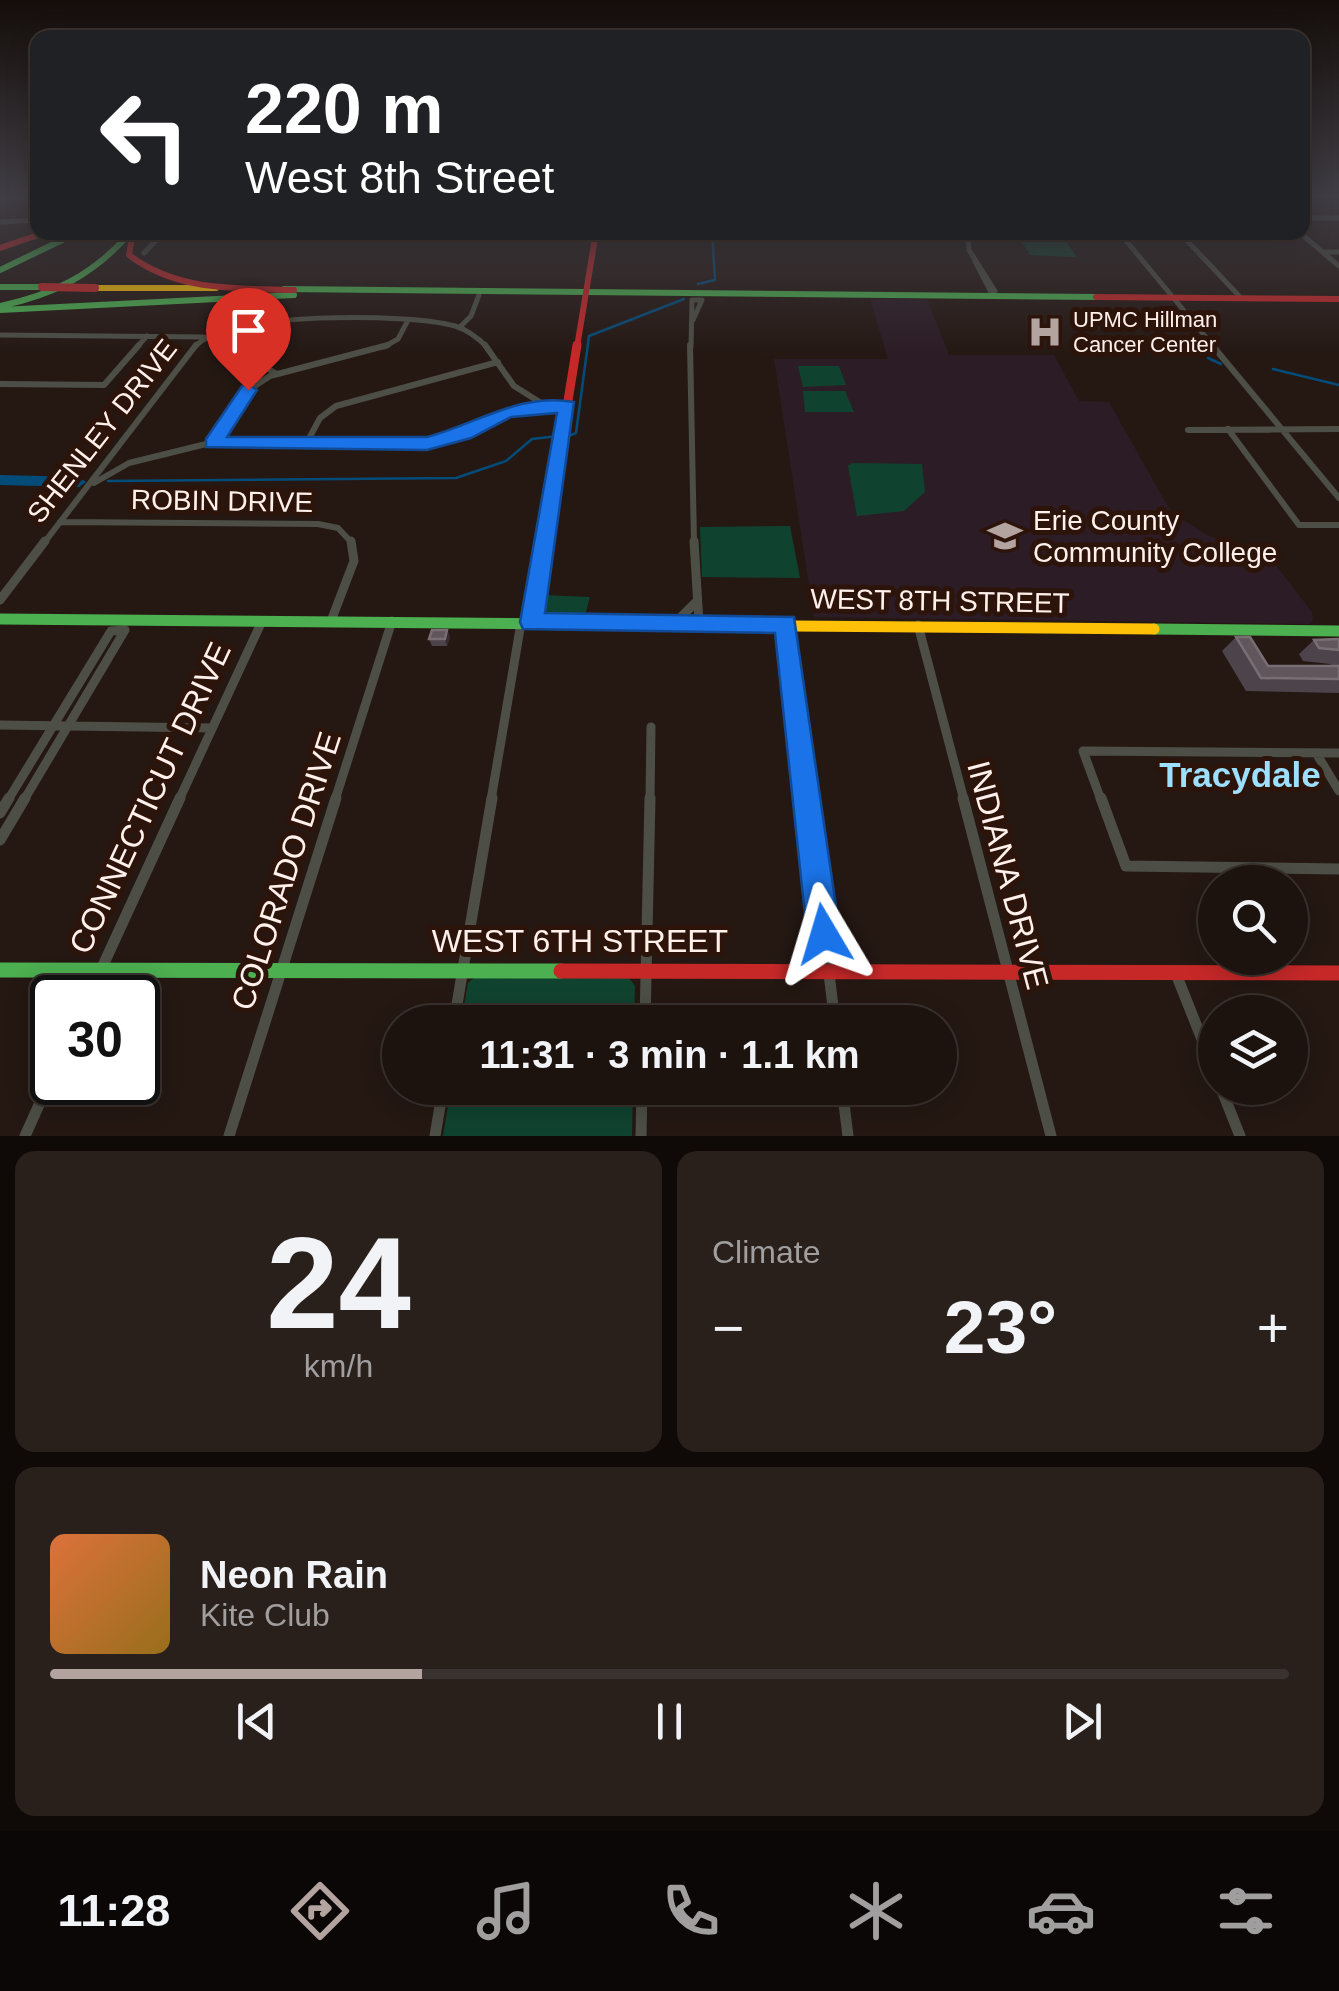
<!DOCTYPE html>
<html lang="en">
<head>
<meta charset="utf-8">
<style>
	body { margin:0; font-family:Helvetica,sans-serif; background:#29201c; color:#f1f3f6; height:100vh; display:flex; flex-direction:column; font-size:38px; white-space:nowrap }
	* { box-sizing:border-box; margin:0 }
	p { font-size:32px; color:#a09e9e }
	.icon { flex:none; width:55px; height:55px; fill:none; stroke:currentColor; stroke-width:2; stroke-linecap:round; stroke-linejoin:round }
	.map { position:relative; height:1136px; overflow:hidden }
	.side { display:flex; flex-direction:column; gap:15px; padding:15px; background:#0f0a08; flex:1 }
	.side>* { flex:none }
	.top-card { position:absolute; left:30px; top:30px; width:1280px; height:210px; border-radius:20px; box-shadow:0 5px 25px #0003,0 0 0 2px #3a322e; background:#202124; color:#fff; overflow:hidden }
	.buttons { position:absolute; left:1198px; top:865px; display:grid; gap:20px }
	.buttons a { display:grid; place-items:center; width:110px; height:110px; border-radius:50%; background:#1c120e; box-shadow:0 5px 25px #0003,0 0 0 2px #3a322e; font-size:50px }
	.speed { position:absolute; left:30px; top:975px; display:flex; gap:20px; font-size:50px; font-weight:700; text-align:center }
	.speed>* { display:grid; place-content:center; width:130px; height:130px; border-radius:50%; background:#1c120e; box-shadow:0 5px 25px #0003,0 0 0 2px #3a322e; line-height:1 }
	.speed .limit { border:5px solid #111; border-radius:15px; background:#fff; color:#111 }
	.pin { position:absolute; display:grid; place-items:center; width:85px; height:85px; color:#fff; margin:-102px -42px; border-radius:50% 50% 50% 0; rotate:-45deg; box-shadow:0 0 10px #0007 }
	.pin .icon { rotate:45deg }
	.me { position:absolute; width:110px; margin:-55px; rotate:353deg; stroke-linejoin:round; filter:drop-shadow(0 0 8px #0008) }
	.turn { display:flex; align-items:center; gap:35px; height:210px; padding:0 50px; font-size:45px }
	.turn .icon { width:130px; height:130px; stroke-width:2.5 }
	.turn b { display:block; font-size:70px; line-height:85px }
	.big { font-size:75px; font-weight:600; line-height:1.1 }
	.side .widget { flex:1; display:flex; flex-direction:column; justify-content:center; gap:15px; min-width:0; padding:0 35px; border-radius:20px; background:#29201c }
	.side .dial { align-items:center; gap:0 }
	.dial b { font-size:130px; line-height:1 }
	.song { display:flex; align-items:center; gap:30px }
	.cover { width:120px; height:120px; border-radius:15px; background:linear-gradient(135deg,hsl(20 70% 55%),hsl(40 70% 35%)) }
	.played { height:10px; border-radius:5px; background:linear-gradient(90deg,#b3a49f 30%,#3a322e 30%) }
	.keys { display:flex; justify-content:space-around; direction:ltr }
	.heat { display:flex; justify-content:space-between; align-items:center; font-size:55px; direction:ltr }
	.side .tiles { flex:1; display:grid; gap:15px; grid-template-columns:1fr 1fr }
	.widget:last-child { grid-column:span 2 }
	.trip { position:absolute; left:382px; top:1005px; width:575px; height:100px; border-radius:50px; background:#1c120e; box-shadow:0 5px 25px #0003,0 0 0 2px #3a322e; font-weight:600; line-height:100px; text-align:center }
	.tabs { display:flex; height:160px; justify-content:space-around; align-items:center; background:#0b0706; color:#a09e9e }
	.tabs .icon { width:70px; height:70px }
	.tabs .on { color:#b3a49f }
	.tabs b { font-size:45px; color:#f1f3f6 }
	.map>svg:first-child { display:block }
</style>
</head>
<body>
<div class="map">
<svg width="1339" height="1136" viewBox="0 0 1339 1136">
	<rect width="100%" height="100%" fill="#251813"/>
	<path fill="#2c1c25" d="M870 299H927L949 355H1054L1079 401 1109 402 1171 512 1207 535 1268 555 1312 612 1313 620 1310 624 814 617 774 359H888Z"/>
	<path fill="#10432f" d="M1016 233H1060L1077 257 1030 255Z
		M798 366H839L846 385 803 387Z
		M845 391 854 412H805L803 391Z
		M852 463 922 464 925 492 904 511 857 516 848 466Z
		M790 526 800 578 702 577 700 527Z
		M542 595 590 597 585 615H546L540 609Z
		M475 977 629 978 635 986 634 1022H461L468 983Z
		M451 1088H633L632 1136H443Z"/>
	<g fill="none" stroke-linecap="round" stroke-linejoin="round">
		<path stroke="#034c7a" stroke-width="2.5" d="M698 284 715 280 712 232
			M1153 353 1176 354
			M1208 358 1221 364
			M1273 369 1339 385
			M566 437 576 433 589 336 684 299
			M108 481 456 478 506 461 532 439 558 436"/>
		<path fill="#034c7a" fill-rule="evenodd" d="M0 475 79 477 86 482 79 487 0 485Z"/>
		<path stroke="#4d4f46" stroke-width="5" d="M0 198 24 197
			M1302 218H1339
			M0 222 38 220
			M968 232 969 250 995 291 993 296
			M1119 232 1214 347
			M1179 232 1241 298
			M1299 232 1339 266
			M1323 252H1339
			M144 253 164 232
			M975 261 993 296
			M460 327 471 316 479 295
			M0 335 204 337
			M137 347 147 336
			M195 347C223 311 410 313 455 326 468 330 478 338 487 347
			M384 347 398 339 407 322
			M691 347 692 300H702L693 320"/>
		<path stroke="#4d4f46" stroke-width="6" d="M485 345 514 386 546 406
			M690 345 694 543
			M1212 345 1339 498
			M0 384 104 385 139 345
			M247 391 270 376 388 345
			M1228 429 1299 525H1339
			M1188 430 1339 429
			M213 443 253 382 255 362 264 359 268 369 277 374
			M306 444 320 418 336 406 498 362
			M94 483 129 463 210 443 427 444 464 433 507 411 568 406
			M60 522 318 524 338 528 352 543
			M44 543 196 345"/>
		<path stroke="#4d4f46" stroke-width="9" d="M694 541 699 623
			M0 600 45 541
			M331 621 354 561 351 541
			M675 623 695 603
			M786 625 808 800
			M918 625 964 800
			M0 725 212 728
			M1316 753 1339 791
			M8 800 111 631 125 630 24 800
			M179 800 262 621
			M335 800 392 621
			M491 800 521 623
			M650 800 651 727
			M1101 800 1083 751 1339 753"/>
		<path stroke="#4d4f46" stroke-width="11" d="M807 798 835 1022
			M963 798 1051 1136
			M1101 798 1126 866 1339 869
			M0 813 9 798
			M0 840 25 798
			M1176 974 1215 1072
			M88 998 180 798
			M454 1022 492 798
			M645 1022 650 798
			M842 1088 848 1136
			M1221 1088 1240 1136
			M25 1136 52 1076
			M229 1136 336 798
			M435 1136 443 1088
			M641 1136 642 1088"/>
		<path stroke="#4caf50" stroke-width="6" d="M0 270 79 232
			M0 287H42
			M284 289 1096 297
			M0 306C53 295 93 275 129 234
			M0 310 294 295"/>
		<path stroke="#4caf50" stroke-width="11" d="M0 619 563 624
			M1154 629 1339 631"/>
		<path stroke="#4caf50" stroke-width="15" d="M0 970 561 971"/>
		<path stroke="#ffc107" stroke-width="6" d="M95 288H216"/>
		<path stroke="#ffc107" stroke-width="11" d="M563 624 1154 629"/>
		<path stroke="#c62828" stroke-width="6" d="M133 232 129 255C178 292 236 288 294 290
			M0 248 47 232
			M1096 297 1339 299
			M577 347 596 232"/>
		<path stroke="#c62828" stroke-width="9" d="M545 543 577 345"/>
		<path stroke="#c62828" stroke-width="11" d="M532 622 545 541"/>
		<path stroke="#c62828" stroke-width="15" d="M561 971 1339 973"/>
		<path stroke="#c62828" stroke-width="8" d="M42 287 95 288"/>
	</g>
	<path fill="#4d434b" d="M447 630 450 637 447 646H432L429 639Z
		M1236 637 1268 666H1332L1330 664 1303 661 1299 654 1314 640 1339 639V693L1246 691 1222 651Z"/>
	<path fill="#352a2d" d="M447 630 450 637 447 646 445 639Z"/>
	<path fill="#60565c" stroke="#796e73" stroke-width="2.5" d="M432 630H447L445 639H429Z
		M1236 637H1250L1268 666H1339V679L1261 678Z
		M1339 639V650L1319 648 1314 640Z"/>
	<linearGradient id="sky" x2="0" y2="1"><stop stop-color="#140d0a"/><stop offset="0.55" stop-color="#403d44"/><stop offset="1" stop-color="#403d44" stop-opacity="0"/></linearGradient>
	<rect width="1339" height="356" fill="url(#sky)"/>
	<path fill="#1a73e8" stroke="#114b97" stroke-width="2.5" d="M248 384 257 390 227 437H427C476 424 521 392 574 402L545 613 794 617 840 934 835 945 824 950 812 945 807 934 775 633 523 629 520 622 557 413 511 417 471 438 427 450 206 447V439L242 386Z"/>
	<defs>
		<g id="hospital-bare" transform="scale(2.7)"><path d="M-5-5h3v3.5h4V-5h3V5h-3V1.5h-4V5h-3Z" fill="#b3a49f" stroke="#2d140b" stroke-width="2.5" paint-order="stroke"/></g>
		<g id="university-bare" transform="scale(2.7)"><path d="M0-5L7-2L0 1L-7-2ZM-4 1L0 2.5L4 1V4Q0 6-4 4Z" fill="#b3a49f" stroke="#2d140b" stroke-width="2.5" paint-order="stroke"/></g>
	</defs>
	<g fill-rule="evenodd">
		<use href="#hospital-bare" x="1045" y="332"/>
		<use href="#university-bare" x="1005" y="536"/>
	</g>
	<g text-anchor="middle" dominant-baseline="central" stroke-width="10" stroke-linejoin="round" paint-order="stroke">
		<g font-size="22" fill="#fff0eb" stroke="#2d140b" text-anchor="start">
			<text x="1073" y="319">UPMC Hillman<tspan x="1073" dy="25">Cancer Center</tspan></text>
		</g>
		<g font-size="28" fill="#fff0eb" stroke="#2d140b">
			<text transform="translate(102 431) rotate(-52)">SHENLEY DRIVE</text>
			<text transform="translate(222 501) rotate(1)">ROBIN DRIVE</text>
			<text transform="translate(940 601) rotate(1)">WEST 8TH STREET</text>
		</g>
		<g font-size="28" fill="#fff0eb" stroke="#2d140b" text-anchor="start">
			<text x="1033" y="520">Erie County<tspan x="1033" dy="32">Community College</tspan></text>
		</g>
		<g font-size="32" fill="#fff0eb" stroke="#2d140b">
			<text transform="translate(150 798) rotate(-65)">CONNECTICUT DRIVE</text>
			<text transform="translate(286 871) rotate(-72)">COLORADO DRIVE</text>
			<text transform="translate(1008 875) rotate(75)">INDIANA DRIVE</text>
			<text x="580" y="941">WEST 6TH STREET</text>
		</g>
		<g font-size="35" font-weight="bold" fill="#9ddfff" stroke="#2d140b">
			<text x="1240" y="774">Tracydale</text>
		</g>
	</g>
</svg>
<div class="buttons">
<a><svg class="icon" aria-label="search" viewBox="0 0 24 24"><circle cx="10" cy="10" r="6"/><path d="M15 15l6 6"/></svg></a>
<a><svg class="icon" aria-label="layers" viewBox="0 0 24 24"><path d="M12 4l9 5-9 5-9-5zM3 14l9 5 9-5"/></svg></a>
</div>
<div class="speed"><div class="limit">30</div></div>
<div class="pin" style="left:248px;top:390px;background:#d93025"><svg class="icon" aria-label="arrive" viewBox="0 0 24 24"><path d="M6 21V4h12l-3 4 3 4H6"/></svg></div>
<svg class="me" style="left:824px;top:934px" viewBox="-20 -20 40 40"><path d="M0-17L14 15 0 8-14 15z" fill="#1a73e8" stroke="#fff" stroke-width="4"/></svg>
<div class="trip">11:31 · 3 min · 1.1 km</div>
<div class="top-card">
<div class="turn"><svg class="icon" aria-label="left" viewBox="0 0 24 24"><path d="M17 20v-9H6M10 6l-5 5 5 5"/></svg><div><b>220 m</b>West 8th Street</div></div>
</div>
</div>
<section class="side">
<div class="tiles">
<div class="widget dial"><b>24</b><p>km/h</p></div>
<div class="widget"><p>Climate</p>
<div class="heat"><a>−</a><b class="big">23°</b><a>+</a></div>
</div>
<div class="widget">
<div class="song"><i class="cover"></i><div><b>Neon Rain</b><p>Kite Club</p></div></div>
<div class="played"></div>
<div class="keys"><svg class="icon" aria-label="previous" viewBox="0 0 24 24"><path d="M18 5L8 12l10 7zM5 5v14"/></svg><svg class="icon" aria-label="pause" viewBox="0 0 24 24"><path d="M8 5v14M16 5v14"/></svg><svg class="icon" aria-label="next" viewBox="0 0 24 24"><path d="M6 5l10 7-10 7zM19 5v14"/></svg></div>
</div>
</div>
</section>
<nav class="tabs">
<b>11:28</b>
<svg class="icon on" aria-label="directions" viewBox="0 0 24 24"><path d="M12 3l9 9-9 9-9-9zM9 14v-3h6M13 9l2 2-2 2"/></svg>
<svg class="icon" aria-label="music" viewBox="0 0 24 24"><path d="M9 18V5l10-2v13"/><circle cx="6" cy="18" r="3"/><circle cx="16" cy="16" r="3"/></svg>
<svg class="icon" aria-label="phone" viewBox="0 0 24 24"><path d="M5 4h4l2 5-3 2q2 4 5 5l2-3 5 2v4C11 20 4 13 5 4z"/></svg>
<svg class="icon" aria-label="climate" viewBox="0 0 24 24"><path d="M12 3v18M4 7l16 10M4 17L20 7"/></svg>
<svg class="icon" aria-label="car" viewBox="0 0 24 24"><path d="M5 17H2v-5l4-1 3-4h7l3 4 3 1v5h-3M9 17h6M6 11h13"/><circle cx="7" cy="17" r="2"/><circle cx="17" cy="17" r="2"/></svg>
<svg class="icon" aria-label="filters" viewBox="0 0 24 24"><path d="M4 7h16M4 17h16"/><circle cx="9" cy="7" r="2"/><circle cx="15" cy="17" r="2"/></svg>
</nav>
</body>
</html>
